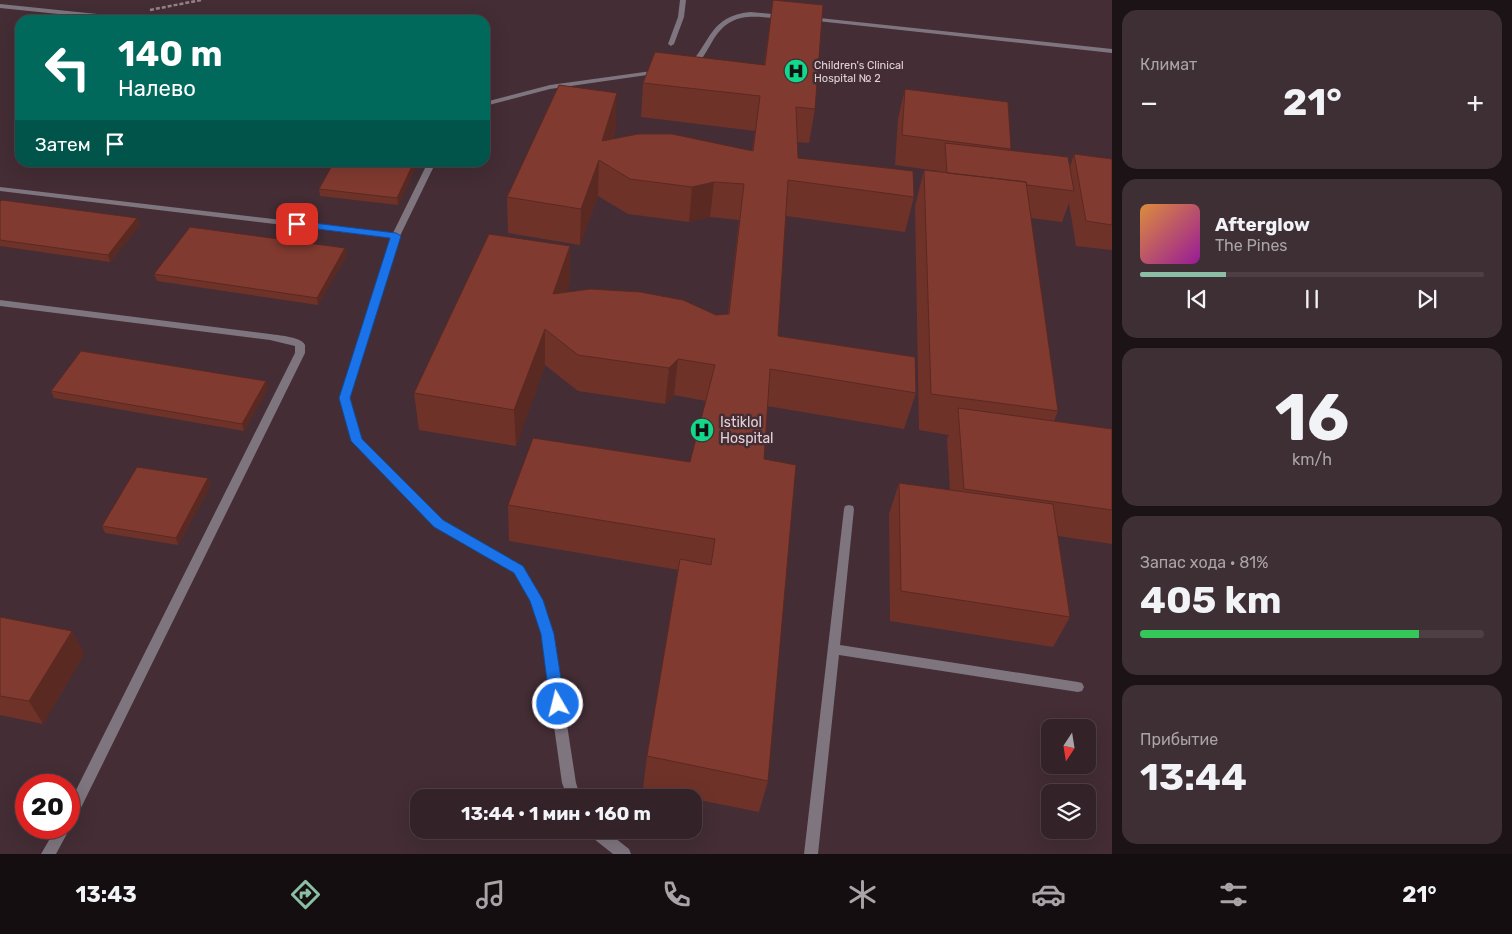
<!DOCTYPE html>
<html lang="ru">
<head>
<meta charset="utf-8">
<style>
	body { margin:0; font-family:Rubik,sans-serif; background:#3e2f34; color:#f1f3f6; height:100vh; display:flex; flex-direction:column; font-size:19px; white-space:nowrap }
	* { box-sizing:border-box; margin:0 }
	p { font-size:16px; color:#a9a4a8 }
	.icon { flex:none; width:28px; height:28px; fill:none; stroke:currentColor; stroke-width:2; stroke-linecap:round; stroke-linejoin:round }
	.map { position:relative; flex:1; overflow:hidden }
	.details { display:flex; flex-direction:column; gap:10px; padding:10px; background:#1c1316; width:400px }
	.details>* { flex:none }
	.guide { position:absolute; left:15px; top:15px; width:475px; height:152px; border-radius:15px; box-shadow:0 5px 20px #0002,0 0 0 1px #4e3f45; background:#00695c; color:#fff; overflow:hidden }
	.needle { width:32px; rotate:192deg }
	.tools { position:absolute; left:1041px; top:719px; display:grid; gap:10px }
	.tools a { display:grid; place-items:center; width:55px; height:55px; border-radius:10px; background:#332228; box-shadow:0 5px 20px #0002,0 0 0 1px #4e3f45; font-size:25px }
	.speed { position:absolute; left:15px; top:774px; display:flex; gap:10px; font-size:25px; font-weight:700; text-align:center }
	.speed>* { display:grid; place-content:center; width:65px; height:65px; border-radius:50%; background:#332228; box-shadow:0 5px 20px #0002,0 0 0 1px #4e3f45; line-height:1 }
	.speed .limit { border:8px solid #d22; background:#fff; color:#111 }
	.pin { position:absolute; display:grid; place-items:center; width:42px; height:42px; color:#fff; margin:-21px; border-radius:10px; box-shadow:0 2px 8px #0006 }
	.me { position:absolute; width:55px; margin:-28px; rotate:352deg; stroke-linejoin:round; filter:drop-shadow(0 0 4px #0008) }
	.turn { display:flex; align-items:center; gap:18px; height:105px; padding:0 20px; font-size:22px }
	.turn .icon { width:65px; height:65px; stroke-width:2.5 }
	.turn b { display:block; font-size:35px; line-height:42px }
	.then { display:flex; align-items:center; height:48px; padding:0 20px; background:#0003; gap:10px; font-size:19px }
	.big { font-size:38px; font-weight:700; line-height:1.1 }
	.details .widget { flex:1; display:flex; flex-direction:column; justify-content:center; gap:8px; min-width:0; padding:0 18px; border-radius:15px; background:#3e2f34 }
	.details .dial { align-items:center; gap:0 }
	.dial b { font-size:65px; line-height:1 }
	.song { display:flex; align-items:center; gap:15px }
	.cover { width:60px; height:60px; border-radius:8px; background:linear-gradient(135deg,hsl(30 70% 55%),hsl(300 70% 35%)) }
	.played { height:5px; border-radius:2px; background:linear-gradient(90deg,#8abfa5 25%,#4e3f45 25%) }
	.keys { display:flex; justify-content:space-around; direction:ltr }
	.heat { display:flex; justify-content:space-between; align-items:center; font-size:28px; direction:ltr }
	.charge { height:8px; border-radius:4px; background:linear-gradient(90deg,#34c759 81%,#4e3f45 0) }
	.trip { position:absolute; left:410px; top:789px; width:292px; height:50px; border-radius:15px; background:#332228; box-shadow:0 5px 20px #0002,0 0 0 1px #4e3f45; font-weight:700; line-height:50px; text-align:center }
	.menu { display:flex; height:80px; justify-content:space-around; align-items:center; background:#140e10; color:#a9a4a8 }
	.menu .icon { width:35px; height:35px }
	.menu .current { color:#8abfa5 }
	.menu b { font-size:22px; color:#f1f3f6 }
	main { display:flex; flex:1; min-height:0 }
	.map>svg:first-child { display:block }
</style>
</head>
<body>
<main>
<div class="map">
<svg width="1112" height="854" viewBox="0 0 1112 854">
	<rect width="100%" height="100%" fill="#442d35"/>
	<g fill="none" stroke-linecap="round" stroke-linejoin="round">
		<path stroke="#958287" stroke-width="2.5" stroke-dasharray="4 2" stroke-linecap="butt" d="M150 10 201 0"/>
		<path fill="#7e757e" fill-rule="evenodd" d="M680 0H686L684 17 674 44 671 46 668 44 678 17Z
			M0 4 136 18 139 20H117L0 8Z
			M750 12 783 15 786 17 783 19C751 16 730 11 712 42 706 52 702 61 693 67H689L688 66C711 42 710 16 750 12Z
			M810 17 1112 49V53L808 20V18Z
			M659 70 661 71V73L550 89 485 106V102L550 85Z
			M428 162H436L400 236 350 398 362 439 443 520 523 567 542 600 553 634 576 783 581 798H568L562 783 541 634 531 601 515 573 435 526 352 441 340 398 391 238 0 191V187L393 233Z
			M0 300 270 334C277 335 302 337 305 345 305 347 305 350 305 353L74 822 69 823V804L295 353V346L270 340 0 306Z
			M849 505 853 506 854 509 840 645 1078 682 1082 683 1084 687 1082 691 1078 692 839 655 818 854H804L844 509 845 506Z
			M69 826 70 828 56 854H41L56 828H69Z
			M587 830H605L629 849 631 854H613L589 835Z"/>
	</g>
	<path fill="#6f3229" d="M773 0 815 109 809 143 797 142 798 158 914 197 905 232 786 216 778 336 916 393 904 429 767 406 764 459 768 781 759 812 694 799V798H686L643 789 647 756 679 570 509 541 508 505 690 462 706 401 674 395 665 404 578 391 545 365 516 446 419 430 414 393 570 246V282L566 292 716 315 728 314 739 220 710 217 689 222 628 214 598 196 580 245 508 233 507 197 616 128 613 138 752 151 755 131 641 117 643 83 764 65Z
		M905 89 1011 149 1010 150 1070 167 1074 154 1112 159V250L1076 246 1069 203 1062 222 1031 218 1058 411 1054 421 1112 510V544L1058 536 1070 617 1053 647 890 621 889 514 899 483 950 490 947 439 949 435 919 430 915 206 924 170 937 172 938 171 895 165 898 119Z
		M334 162H418L398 205 320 196 319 189Z
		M0 202 137 218 140 225 110 262 0 246Z
		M347 255 318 305 157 281 154 274Z
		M266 381 268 388 244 431 54 398 51 391Z
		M211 485 178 545 105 533 102 526Z
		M0 617 72 631 84 654 43 724 0 715Z"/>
	<path fill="#5a2922" d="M617 93 616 128 604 163 602 141Z
		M599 160 598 196 580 245 581 209Z
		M414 162H418L398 205 397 198Z
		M714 182 710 217 689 222 692 187Z
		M137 218 140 225 110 262 108 255Z
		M570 246V282L553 330V294Z
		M345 248 347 255 318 305 317 298Z
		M545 329V365L516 446 514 410Z
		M678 359 674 395 665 404 669 368Z
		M266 381 268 388 244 431 242 424Z
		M208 478 211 485 178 545 176 538Z
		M72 631 84 654 43 724 29 701Z"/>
	<path fill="#813a30" stroke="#5a2922" d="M773 0 823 5 815 109 796 107 798 158 913 171 914 197 788 180 778 336 915 357 916 393 770 369 764 459 796 465 768 781 647 756 680 559 711 565 715 539 508 505 533 438 690 462 715 365 678 359 669 368 578 355 545 329 514 410 414 393 489 234 570 246 553 294 590 289 640 292 683 300 716 315 729 314 744 184 714 182 692 187 630 179 599 160 581 209 507 197 559 85 617 93 602 141 638 134H672L753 151 760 96 643 83 655 52 765 65Z
		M905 89 1008 102 1011 149 902 135Z
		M945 143 1068 157 1074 191 1027 185 1026 182 947 173Z
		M1074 154 1112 159V225L1086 221Z
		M334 162H414L397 198 319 189Z
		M924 170 1026 182 1058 411 931 394Z
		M2 200 137 218 108 255 0 240V202Z
		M190 227 345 248 317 298 154 274Z
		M81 351 266 381 242 424 51 391Z
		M958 408 1112 429V510L964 489Z
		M137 467 208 478 176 538 102 526Z
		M899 483 1053 504 1070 617 901 591Z
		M0 617 72 631 29 701 0 696Z"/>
	<path fill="#1a73e8" stroke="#114b97" d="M297 221 396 233 401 236 350 398 362 439 443 520 523 566 543 600 554 634 565 704 562 708 558 710 553 708 550 704 541 634 530 601 514 573 434 527 351 441 339 398 390 238 294 226V222Z"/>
	<defs>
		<g id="hospital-disc" transform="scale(1.25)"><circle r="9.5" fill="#12d98a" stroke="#442d35"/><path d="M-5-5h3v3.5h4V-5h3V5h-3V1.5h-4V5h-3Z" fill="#111"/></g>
	</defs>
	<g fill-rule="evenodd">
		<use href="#hospital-disc" x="796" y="71"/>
		<use href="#hospital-disc" x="702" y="430"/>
	</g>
	<g text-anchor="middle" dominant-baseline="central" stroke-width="5" stroke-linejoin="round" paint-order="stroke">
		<g font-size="11" fill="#e2d2d6" stroke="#442d35" text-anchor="start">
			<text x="814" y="65">Children's Clinical<tspan x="814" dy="13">Hospital № 2</tspan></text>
		</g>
		<g font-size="14" fill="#e2d2d6" stroke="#442d35" text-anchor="start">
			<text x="720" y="422">Istiklol<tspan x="720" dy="16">Hospital</tspan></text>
		</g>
	</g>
</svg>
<div class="tools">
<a><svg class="needle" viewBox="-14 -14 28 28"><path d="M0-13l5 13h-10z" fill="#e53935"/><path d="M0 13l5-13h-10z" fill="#a9a4a8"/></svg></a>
<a><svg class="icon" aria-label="layers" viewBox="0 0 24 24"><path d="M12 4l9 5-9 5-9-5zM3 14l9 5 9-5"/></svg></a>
</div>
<div class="speed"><div class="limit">20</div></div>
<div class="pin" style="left:297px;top:224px;background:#d93025"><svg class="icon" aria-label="arrive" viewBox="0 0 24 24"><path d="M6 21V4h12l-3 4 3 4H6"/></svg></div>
<svg class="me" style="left:558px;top:704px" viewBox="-20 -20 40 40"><circle r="17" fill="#1a73e8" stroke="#fff" stroke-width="3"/><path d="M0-11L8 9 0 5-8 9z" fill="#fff"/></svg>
<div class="trip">13:44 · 1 мин · 160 m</div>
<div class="guide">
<div class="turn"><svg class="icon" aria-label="left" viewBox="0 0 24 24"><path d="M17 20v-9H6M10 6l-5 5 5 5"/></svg><div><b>140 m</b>Налево</div></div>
<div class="then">Затем<svg class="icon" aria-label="arrive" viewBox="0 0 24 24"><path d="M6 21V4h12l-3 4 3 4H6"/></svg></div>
</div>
</div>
<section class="details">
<div class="widget"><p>Климат</p>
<div class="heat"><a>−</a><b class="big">21°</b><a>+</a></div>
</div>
<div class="widget">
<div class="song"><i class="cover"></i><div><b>Afterglow</b><p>The Pines</p></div></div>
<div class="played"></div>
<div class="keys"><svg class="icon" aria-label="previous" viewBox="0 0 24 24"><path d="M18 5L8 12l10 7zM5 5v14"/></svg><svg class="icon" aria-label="pause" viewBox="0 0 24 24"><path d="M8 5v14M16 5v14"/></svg><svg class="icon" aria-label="next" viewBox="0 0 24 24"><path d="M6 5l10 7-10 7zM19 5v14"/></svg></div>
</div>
<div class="widget dial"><b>16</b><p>km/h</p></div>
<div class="widget"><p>Запас хода · 81%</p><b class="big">405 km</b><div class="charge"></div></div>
<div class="widget"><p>Прибытие</p><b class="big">13:44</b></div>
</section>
</main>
<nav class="menu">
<b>13:43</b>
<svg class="icon current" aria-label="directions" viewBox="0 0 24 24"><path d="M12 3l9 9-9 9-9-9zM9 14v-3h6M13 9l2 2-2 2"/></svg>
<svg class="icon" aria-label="music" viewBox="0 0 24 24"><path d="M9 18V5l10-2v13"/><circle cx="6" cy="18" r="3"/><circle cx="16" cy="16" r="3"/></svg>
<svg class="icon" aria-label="phone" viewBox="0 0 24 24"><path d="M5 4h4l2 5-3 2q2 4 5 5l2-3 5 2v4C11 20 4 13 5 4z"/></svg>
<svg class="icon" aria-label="climate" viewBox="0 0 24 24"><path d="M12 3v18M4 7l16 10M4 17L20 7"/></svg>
<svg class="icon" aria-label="car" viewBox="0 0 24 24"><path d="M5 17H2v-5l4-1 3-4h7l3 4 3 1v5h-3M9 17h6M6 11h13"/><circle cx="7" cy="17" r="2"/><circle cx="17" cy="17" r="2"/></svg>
<svg class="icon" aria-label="filters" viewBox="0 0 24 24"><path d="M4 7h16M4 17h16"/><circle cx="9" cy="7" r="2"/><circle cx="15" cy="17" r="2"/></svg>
<b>21°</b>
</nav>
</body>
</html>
